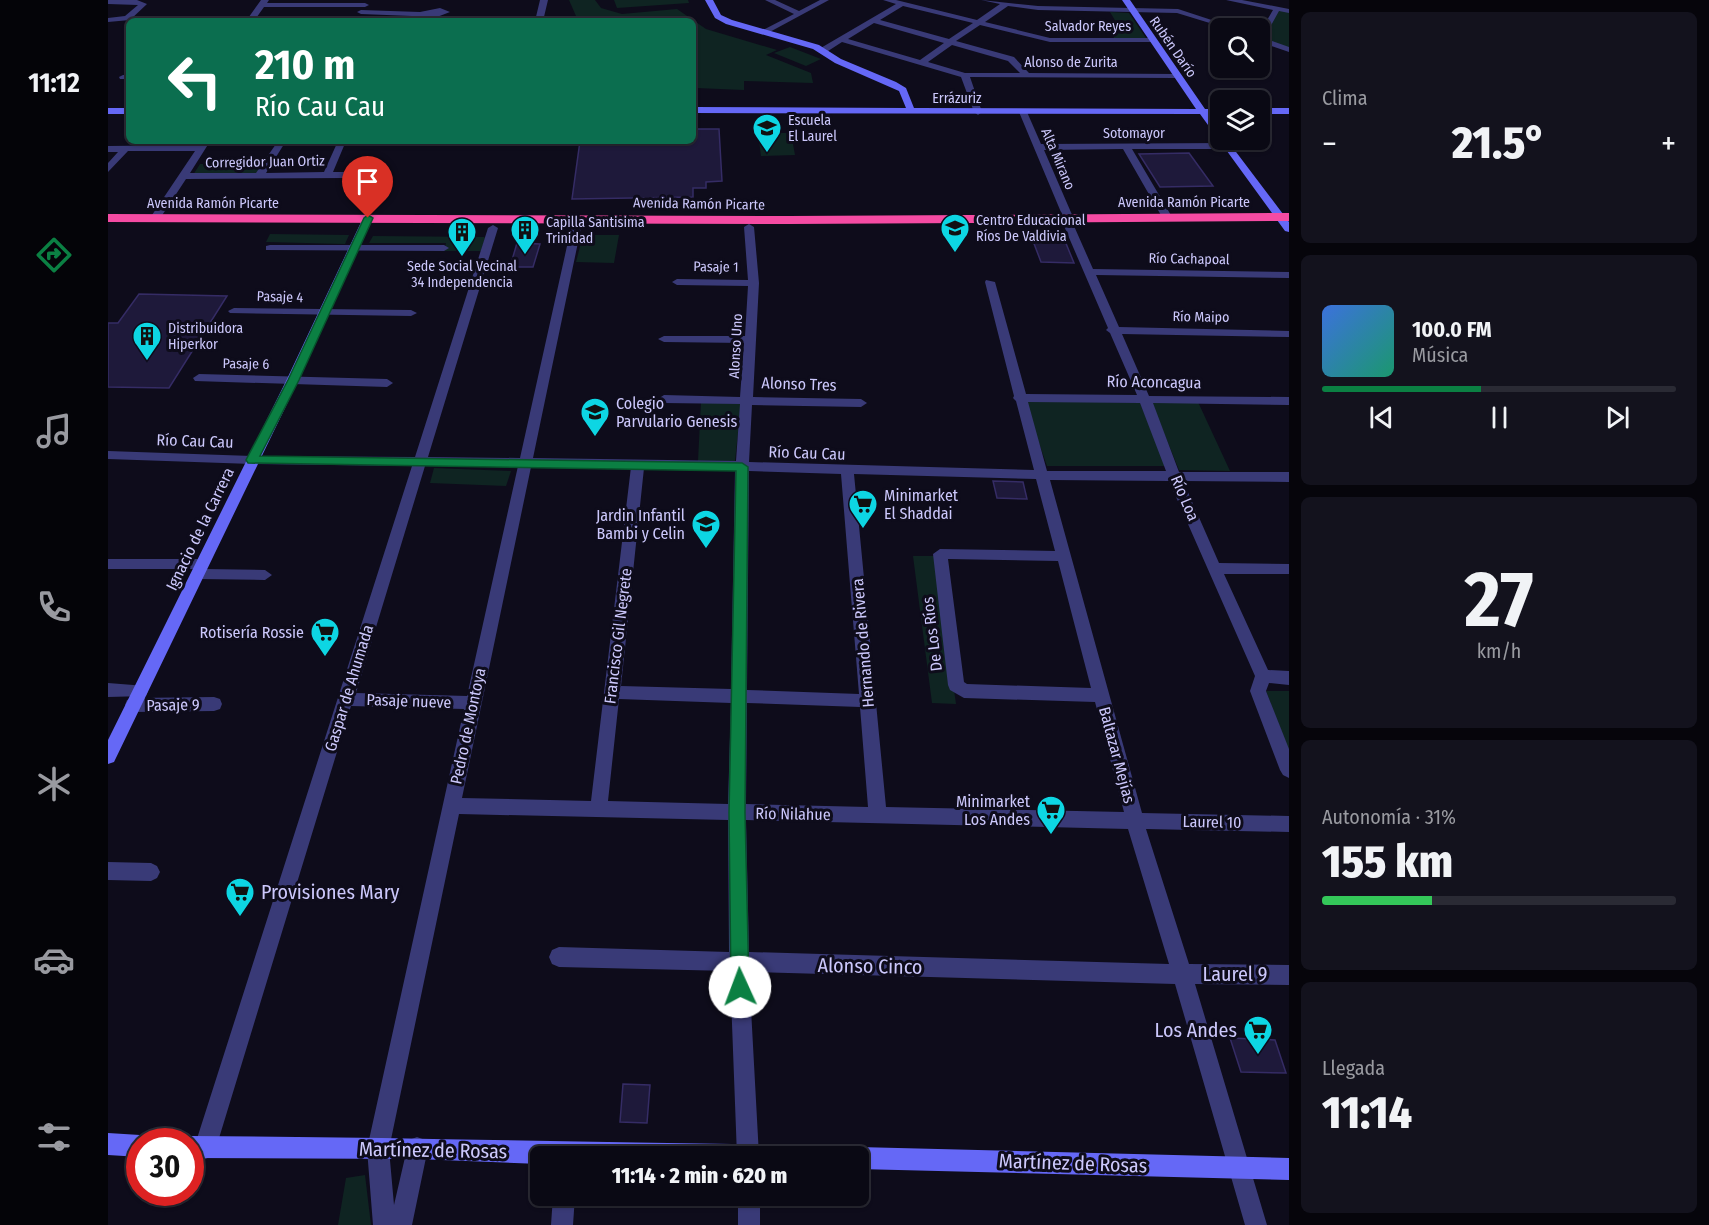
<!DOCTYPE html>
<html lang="es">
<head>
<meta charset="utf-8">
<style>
	body { margin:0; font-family:"Fira Sans Condensed",sans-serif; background:#13121d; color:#f1f3f6; height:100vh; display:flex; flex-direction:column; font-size:22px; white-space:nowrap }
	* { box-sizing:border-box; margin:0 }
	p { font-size:20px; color:#999aa0 }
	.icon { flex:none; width:33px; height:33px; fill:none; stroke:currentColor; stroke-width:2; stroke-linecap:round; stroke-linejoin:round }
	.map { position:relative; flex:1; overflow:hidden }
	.panel { display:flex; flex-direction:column; gap:12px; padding:12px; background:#06050b; width:420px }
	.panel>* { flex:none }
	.guide { position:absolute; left:18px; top:18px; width:570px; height:126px; border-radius:9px; box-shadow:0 2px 4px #0004,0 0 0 2px #2a2a34; background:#0b6e4f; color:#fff; overflow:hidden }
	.controls { position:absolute; left:1102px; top:18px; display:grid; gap:12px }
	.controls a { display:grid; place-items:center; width:60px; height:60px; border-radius:9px; background:#0a0914; box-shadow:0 2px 4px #0004,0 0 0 2px #2a2a34; font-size:30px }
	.speed { position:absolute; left:18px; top:1128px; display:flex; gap:12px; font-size:30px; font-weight:700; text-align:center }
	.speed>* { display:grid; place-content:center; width:78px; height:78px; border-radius:50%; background:#0a0914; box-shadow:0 2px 4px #0004,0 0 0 2px #2a2a34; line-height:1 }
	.speed .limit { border:9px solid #d22; background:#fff; color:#111 }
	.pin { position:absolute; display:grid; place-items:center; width:51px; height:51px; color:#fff; margin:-62px -26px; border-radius:50% 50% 50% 0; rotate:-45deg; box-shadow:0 0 6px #0007 }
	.pin .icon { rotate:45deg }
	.me { position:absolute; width:66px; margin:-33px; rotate:358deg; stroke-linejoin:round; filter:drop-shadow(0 0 4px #0008) }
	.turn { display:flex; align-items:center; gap:21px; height:126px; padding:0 30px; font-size:27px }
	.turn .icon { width:78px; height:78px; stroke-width:2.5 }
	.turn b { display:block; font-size:42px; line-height:51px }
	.big { font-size:45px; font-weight:800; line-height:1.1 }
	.panel .tile { flex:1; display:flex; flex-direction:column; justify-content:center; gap:9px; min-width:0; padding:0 21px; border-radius:9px; background:#13121d }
	.panel .dial { align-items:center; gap:0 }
	.dial b { font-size:78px; line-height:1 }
	.song { display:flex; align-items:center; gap:18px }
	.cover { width:72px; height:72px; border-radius:9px; background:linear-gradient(135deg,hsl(220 70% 55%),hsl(160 70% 35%)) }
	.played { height:6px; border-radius:3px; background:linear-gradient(90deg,#0b8043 45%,#2a2a34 45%) }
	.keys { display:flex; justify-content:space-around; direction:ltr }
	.heat { display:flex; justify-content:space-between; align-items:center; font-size:33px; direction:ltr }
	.charge { height:9px; border-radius:4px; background:linear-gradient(90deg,#34c759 31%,#2a2a34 0) }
	.trip { position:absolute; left:422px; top:1146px; width:339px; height:60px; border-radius:9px; background:#0a0914; box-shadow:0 2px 4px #0004,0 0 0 2px #2a2a34; font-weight:800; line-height:60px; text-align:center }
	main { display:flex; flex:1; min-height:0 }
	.dock { display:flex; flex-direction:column; width:108px; justify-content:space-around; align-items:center; background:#040408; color:#999aa0 }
	.dock .icon { width:42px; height:42px }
	.dock .on { color:#0b8043 }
	.dock b { font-size:27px; color:#f1f3f6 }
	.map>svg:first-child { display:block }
</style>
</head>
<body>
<main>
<nav class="dock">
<b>11:12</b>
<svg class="icon on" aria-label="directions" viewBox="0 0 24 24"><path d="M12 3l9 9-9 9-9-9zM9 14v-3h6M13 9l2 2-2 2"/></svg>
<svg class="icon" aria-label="music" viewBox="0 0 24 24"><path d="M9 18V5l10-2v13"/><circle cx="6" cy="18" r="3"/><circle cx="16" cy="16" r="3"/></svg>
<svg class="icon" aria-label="phone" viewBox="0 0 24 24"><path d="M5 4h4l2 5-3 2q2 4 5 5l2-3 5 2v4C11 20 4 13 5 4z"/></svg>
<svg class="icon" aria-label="climate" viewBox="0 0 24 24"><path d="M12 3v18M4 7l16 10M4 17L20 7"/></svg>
<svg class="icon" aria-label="car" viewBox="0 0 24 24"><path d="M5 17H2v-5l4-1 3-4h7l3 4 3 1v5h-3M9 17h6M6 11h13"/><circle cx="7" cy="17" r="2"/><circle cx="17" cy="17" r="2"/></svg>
<svg class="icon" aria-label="filters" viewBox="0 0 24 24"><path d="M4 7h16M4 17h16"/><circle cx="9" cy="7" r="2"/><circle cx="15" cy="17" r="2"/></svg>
</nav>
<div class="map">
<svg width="1181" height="1225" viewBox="0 0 1181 1225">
	<rect width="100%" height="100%" fill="#0e0c1b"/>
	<path fill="#0f2422" d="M461 0H487L493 8 514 14 569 9 598 29 669 50 658 55 703 73 705 83 636 81V90L588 88V41L585 40V21H458L468 16Z
		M506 0H580L581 3 509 8Z
		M1170 10 1181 12V48L1155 38Z
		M1002 12 1021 13 1038 38H1006L998 22H1008Z
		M682 47 713 59 698 66 666 53Z
		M650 133H683L687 155 653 156Z
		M155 163 148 175H85L92 164Z
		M162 234 241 235 237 244 158 242Z
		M475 235H511L506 263 468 262Z
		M265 236 376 237 377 238 373 251H336L338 243H261Z
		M916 400 1032 403 1058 466H939Z
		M1043 401 1090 402 1122 471 1071 470Z
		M593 402 633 404 627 461H590Z
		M326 468 403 471 398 486 322 483Z
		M805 556H827L848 704 824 703Z
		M1158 691H1181V751Z
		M257 1175 263 1225H230L238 1178Z"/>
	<path fill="#1e193a" stroke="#352c65" stroke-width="1.5" d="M585 129H611L614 181 598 182V188H585V197L464 199 472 141H585Z
		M1081 153 1105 186 1052 187 1031 154Z
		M925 241H957L966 263 933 262Z
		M409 243 432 244 425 267H402Z
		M31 294 119 296 61 388 0 387V323H10Z
		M885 481 915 482 919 499 889 498Z
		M1122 1038 1167 1040 1178 1073 1133 1072Z
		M515 1084 542 1085 539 1123 512 1122Z"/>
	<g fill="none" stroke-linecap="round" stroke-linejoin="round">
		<path fill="#393a77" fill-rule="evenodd" d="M0 0H29L39 4 22 20 0 22V18L17 16 30 5 0 4Z
			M153 0H161L159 3H257L261 5 257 7H156L146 21H138Z
			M432 0H440L435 21H427Z
			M657 0H667L691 11 712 0H721L658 34 655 30 686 14Z
			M775 0H788L869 20 892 4 873 0 930 6 1070 9 1128 28H1118L1069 13 930 10 900 6 877 22 942 38H1043L1047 40 1043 42H942L872 25 848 41 906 57 921 73 1068 74 1072 76 1068 78 862 77 874 112 870 115 866 112 853 77 734 42 717 53H711V49L788 4ZM795 6 865 23 841 39 772 20ZM766 23 836 43 812 60 740 39ZM844 45 900 61 912 73H857L820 62Z
			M1118 0H1134L1181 9V13L1171 11 1156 38 1181 47V52L1152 42V32L1165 10Z
			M332 8 342 12 329 17 253 14 249 12 253 10 312 12Z
			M15 75H21V79H12L11 77Z
			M915 109 919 112 933 144 1120 143 1124 146 1120 149H1024L1064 217 1059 220 1054 217 1015 149 936 150 965 217 960 220 955 217 911 112Z
			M94 141 101 143 82 173H148L170 141H178L158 173 216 172 230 141H238L225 172H239L244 175 239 178 78 179 51 220 47 221 42 218 87 151H20L0 172V163L10 152H0V146L91 145Z
			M961 223 966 226 985 269 1181 272V278L988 275 1011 327 1181 331V337L1014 334 1041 396 1181 397V405L1045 403 1071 472H1181V482L1075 481 1111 563 1181 564V574H1116L1160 670 1181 671V685L1161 683 1158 691 1181 749V778L1175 775 1172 770 1142 691 1147 676 1061 481 942 480 1034 813 1181 816V832L1038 829 1081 964 1181 965V985L1087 984 1159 1225H1137L1067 984 641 972 651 1156H629L622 971 451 967 444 964 441 957 444 950 451 947 621 952 620 820 351 814 281 1149 286 1205 301 1140 309 1137 317 1140 320 1148 304 1225H265L259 1149 356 709 243 706 108 1148 105 1156 97 1159 89 1156 86 1148 304 466 144 464 0 459V451L144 456 307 457 380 228 385 225 390 228 320 457 412 458 463 228 468 225 473 228 425 458 628 461 632 404 556 403 550 399 556 395 632 397 636 343 556 342 550 339 556 336H637L640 286 569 285 564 282 569 279 640 280 636 227 641 224 646 227 651 283 645 397 753 399 759 403 753 407 644 405 641 462 926 470 908 401 905 398 906 396 877 282 878 280 887 282 918 394 1029 395 1002 333 998 330 1000 328 956 226ZM920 402 1032 403 1058 471H939ZM317 466H410L359 696 248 693ZM423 467H523L483 801 354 798ZM536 468 627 470 623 689 513 686ZM641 471 733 474 751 694 639 690ZM746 474 928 479 947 551 832 549 825 554 840 685 842 690 856 698 987 702 1016 812 778 807ZM840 559 950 561 983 688 859 684 856 682ZM511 699 623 703 620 804 500 801ZM639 703 752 707 760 807 638 804ZM638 820 1020 829 1061 964 641 952Z
			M162 245H336L341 248 336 251 158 250V246Z
			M126 308 303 310 309 313 303 316 122 313 120 311Z
			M91 374 279 379 285 383 279 387 87 381 85 378Z
			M0 559H94L101 564 96 569 157 570 164 575 157 580 90 579 83 574 87 569H0Z
			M0 683 38 686 40 691 38 696 0 697Z
			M106 697 112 699 114 704 112 709 106 711 25 712 19 710 17 705 19 700 25 698Z
			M0 862 43 863 49 866 52 872 49 878 43 881 0 880Z
			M445 1196H467L465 1225H443Z
			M630 1196H652V1225H630Z"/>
		<path fill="#6568f6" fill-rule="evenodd" d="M597 0H605L613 15 624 20 711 45 733 59 788 82 798 88 806 108 1088 109 1014 0H1022L1097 109H1113V115H1101L1113 131V140H1119L1181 222V232L1177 231 1092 114 585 113V107L798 108 791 91 727 63 705 49 618 24 607 18Z
			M0 108H21V114H0Z
			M1152 108H1181V114H1152Z
			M260 215 265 218 191 379 6 762 0 764V740L179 379 255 218Z
			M0 1133 32 1135 41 1142H32V1157L0 1155Z
			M82 1136C292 1137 501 1143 711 1145L719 1148 722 1156H432V1164L309 1159 82 1158V1142H73Z
			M750 1147 1181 1158V1180L750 1169V1156H740L742 1150Z"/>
		<path fill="#f54ba3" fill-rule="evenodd" d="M1181 213V221L681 224 0 222V214L681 216Z"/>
	</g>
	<path fill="#0b8043" stroke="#07532c" stroke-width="1.5" d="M260 215 265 218 191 380 152 456 634 463 640 467 637 813 641 987 638 993 632 996 626 993 623 987 621 813 628 471 140 463 138 460 180 380 256 218Z"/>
	<defs>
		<g id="school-pin" transform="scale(1.5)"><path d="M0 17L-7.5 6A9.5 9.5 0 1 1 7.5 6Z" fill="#0dd6e3" stroke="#0e0c1b"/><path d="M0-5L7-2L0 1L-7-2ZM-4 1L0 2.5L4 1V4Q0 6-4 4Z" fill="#111"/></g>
		<g id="building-pin" transform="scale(1.5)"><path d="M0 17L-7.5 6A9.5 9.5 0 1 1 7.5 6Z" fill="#0dd6e3" stroke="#0e0c1b"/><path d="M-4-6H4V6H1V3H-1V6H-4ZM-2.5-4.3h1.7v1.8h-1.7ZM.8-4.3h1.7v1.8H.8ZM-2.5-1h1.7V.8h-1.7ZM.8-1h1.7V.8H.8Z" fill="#111"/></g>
		<g id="supermarket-pin" transform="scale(1.5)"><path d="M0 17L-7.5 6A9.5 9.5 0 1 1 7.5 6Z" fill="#0dd6e3" stroke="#0e0c1b"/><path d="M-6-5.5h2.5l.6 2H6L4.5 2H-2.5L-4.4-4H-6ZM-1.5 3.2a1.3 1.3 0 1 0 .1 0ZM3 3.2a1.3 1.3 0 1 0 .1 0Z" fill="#111"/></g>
	</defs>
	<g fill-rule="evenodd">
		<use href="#school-pin" x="659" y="128"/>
		<use href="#school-pin" x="847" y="228"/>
		<use href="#building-pin" x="417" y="230"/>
		<use href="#building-pin" x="354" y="232"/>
		<use href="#building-pin" x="39" y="336"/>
		<use href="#school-pin" x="487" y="412"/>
		<use href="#supermarket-pin" x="755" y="504"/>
		<use href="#school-pin" x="598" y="524"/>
		<use href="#supermarket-pin" x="217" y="632"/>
		<use href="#supermarket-pin" x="943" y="810"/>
		<use href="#supermarket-pin" x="132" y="892"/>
		<use href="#supermarket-pin" x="1150" y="1030"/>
	</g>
	<g text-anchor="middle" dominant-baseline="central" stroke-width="6" stroke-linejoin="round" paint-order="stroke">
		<g font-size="14" fill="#ccc8fc" stroke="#0e0c1b">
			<text x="980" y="26">Salvador Reyes</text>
			<text transform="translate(1065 47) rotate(55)">Rubén Darío</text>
			<text x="963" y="62">Alonso de Zurita</text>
			<text x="849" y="98">Errázuriz</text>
			<text x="1026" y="133">Sotomayor</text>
			<text transform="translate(950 159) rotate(67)">Alta Mirano</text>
			<text transform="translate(157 162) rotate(-1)">Corregidor Juan Ortiz</text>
			<text x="1076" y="202">Avenida Ramón Picarte</text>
			<text x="105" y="203">Avenida Ramón Picarte</text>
			<text transform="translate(591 204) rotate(1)">Avenida Ramón Picarte</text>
			<text transform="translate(1081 259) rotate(1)">Río Cachapoal</text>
			<text transform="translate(608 267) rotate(1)">Pasaje 1</text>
			<text transform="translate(172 297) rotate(2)">Pasaje 4</text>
			<text transform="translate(1093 317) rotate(1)">Río Maipo</text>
			<text transform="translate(628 346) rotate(-87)">Alonso Uno</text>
			<text transform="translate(138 364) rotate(1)">Pasaje 6</text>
		</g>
		<g font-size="14" fill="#ccc8fc" stroke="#0e0c1b" text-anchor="start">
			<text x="680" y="120">Escuela<tspan x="680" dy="16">El Laurel</tspan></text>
			<text x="868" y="220">Centro Educacional<tspan x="868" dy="16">Ríos De Valdivia</tspan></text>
			<text x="438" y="222">Capilla Santisima<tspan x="438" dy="16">Trinidad</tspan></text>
			<text x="354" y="266" text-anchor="middle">Sede Social Vecinal<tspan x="354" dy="16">34 Independencia</tspan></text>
			<text x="60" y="328">Distribuidora<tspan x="60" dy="16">Hiperkor</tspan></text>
		</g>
		<g font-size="16" fill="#ccc8fc" stroke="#0e0c1b">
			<text transform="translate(1046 382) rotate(1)">Río Aconcagua</text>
			<text transform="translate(691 384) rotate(2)">Alonso Tres</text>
			<text transform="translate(87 441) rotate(2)">Río Cau Cau</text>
			<text transform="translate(699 453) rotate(2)">Río Cau Cau</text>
			<text transform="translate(1077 498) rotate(67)">Río Loa</text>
			<text transform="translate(92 529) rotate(-64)">Ignacio de la Carrera</text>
			<text transform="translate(824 634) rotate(-97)">De Los Ríos</text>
			<text transform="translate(510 636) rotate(-83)">Francisco Gil Negrete</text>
			<text transform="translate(755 643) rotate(-95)">Hernando de Rivera</text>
			<text transform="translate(241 688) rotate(-73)">Gaspar de Ahumada</text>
			<text transform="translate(301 701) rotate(2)">Pasaje nueve</text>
			<text transform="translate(65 705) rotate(-1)">Pasaje 9</text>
			<text transform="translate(360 726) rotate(-78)">Pedro de Montoya</text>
			<text transform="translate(1009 755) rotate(75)">Baltazar Mejías</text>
			<text transform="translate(685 814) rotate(1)">Río Nilahue</text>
			<text transform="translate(1104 822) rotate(1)">Laurel 10</text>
		</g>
		<g font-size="16" fill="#ccc8fc" stroke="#0e0c1b" text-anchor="end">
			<text x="508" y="403" text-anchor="start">Colegio<tspan x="508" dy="18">Parvulario Genesis</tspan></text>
			<text x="776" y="495" text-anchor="start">Minimarket<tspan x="776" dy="18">El Shaddai</tspan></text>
			<text x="577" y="515">Jardin Infantil<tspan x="577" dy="18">Bambi y Celin</tspan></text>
			<text x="196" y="632">Rotisería Rossie</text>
			<text x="922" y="801">Minimarket<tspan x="922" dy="18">Los Andes</tspan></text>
		</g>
		<g font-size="20" fill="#ccc8fc" stroke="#0e0c1b" text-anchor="start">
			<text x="153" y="892">Provisiones Mary</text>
			<text x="1129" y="1030" text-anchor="end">Los Andes</text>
		</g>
		<g font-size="20" fill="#ccc8fc" stroke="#0e0c1b">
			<text transform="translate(762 966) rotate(1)">Alonso Cinco</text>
			<text x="1127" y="974">Laurel 9</text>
			<text transform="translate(325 1150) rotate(1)">Martínez de Rosas</text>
			<text transform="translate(965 1163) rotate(2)">Martínez de Rosas</text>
		</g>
	</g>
</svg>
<div class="controls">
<a><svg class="icon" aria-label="search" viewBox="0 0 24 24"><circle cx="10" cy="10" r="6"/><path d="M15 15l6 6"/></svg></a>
<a><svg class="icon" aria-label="layers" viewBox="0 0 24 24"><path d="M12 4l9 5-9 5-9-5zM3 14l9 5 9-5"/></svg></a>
</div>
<div class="speed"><div class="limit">30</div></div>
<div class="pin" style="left:260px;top:218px;background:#d93025"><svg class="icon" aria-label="arrive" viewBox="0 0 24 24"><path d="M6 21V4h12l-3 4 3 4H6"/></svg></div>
<svg class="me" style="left:632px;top:987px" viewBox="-20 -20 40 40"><circle r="19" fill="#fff"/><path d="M0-13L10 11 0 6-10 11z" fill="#0b8043"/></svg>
<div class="trip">11:14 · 2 min · 620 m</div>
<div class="guide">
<div class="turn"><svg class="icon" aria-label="left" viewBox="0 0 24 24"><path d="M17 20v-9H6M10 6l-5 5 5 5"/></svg><div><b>210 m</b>Río Cau Cau</div></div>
</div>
</div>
<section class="panel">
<div class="tile"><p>Clima</p>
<div class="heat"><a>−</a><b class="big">21.5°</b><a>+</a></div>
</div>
<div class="tile">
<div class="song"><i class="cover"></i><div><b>100.0 FM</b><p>Música</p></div></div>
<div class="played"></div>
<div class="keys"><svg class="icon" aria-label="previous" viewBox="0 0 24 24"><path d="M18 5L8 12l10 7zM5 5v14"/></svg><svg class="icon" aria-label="pause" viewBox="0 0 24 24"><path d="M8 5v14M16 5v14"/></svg><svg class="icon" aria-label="next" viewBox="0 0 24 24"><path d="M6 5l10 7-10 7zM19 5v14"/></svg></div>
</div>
<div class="tile dial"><b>27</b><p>km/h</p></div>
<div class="tile"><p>Autonomía · 31%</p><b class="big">155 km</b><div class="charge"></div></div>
<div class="tile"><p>Llegada</p><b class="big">11:14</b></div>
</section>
</main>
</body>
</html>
